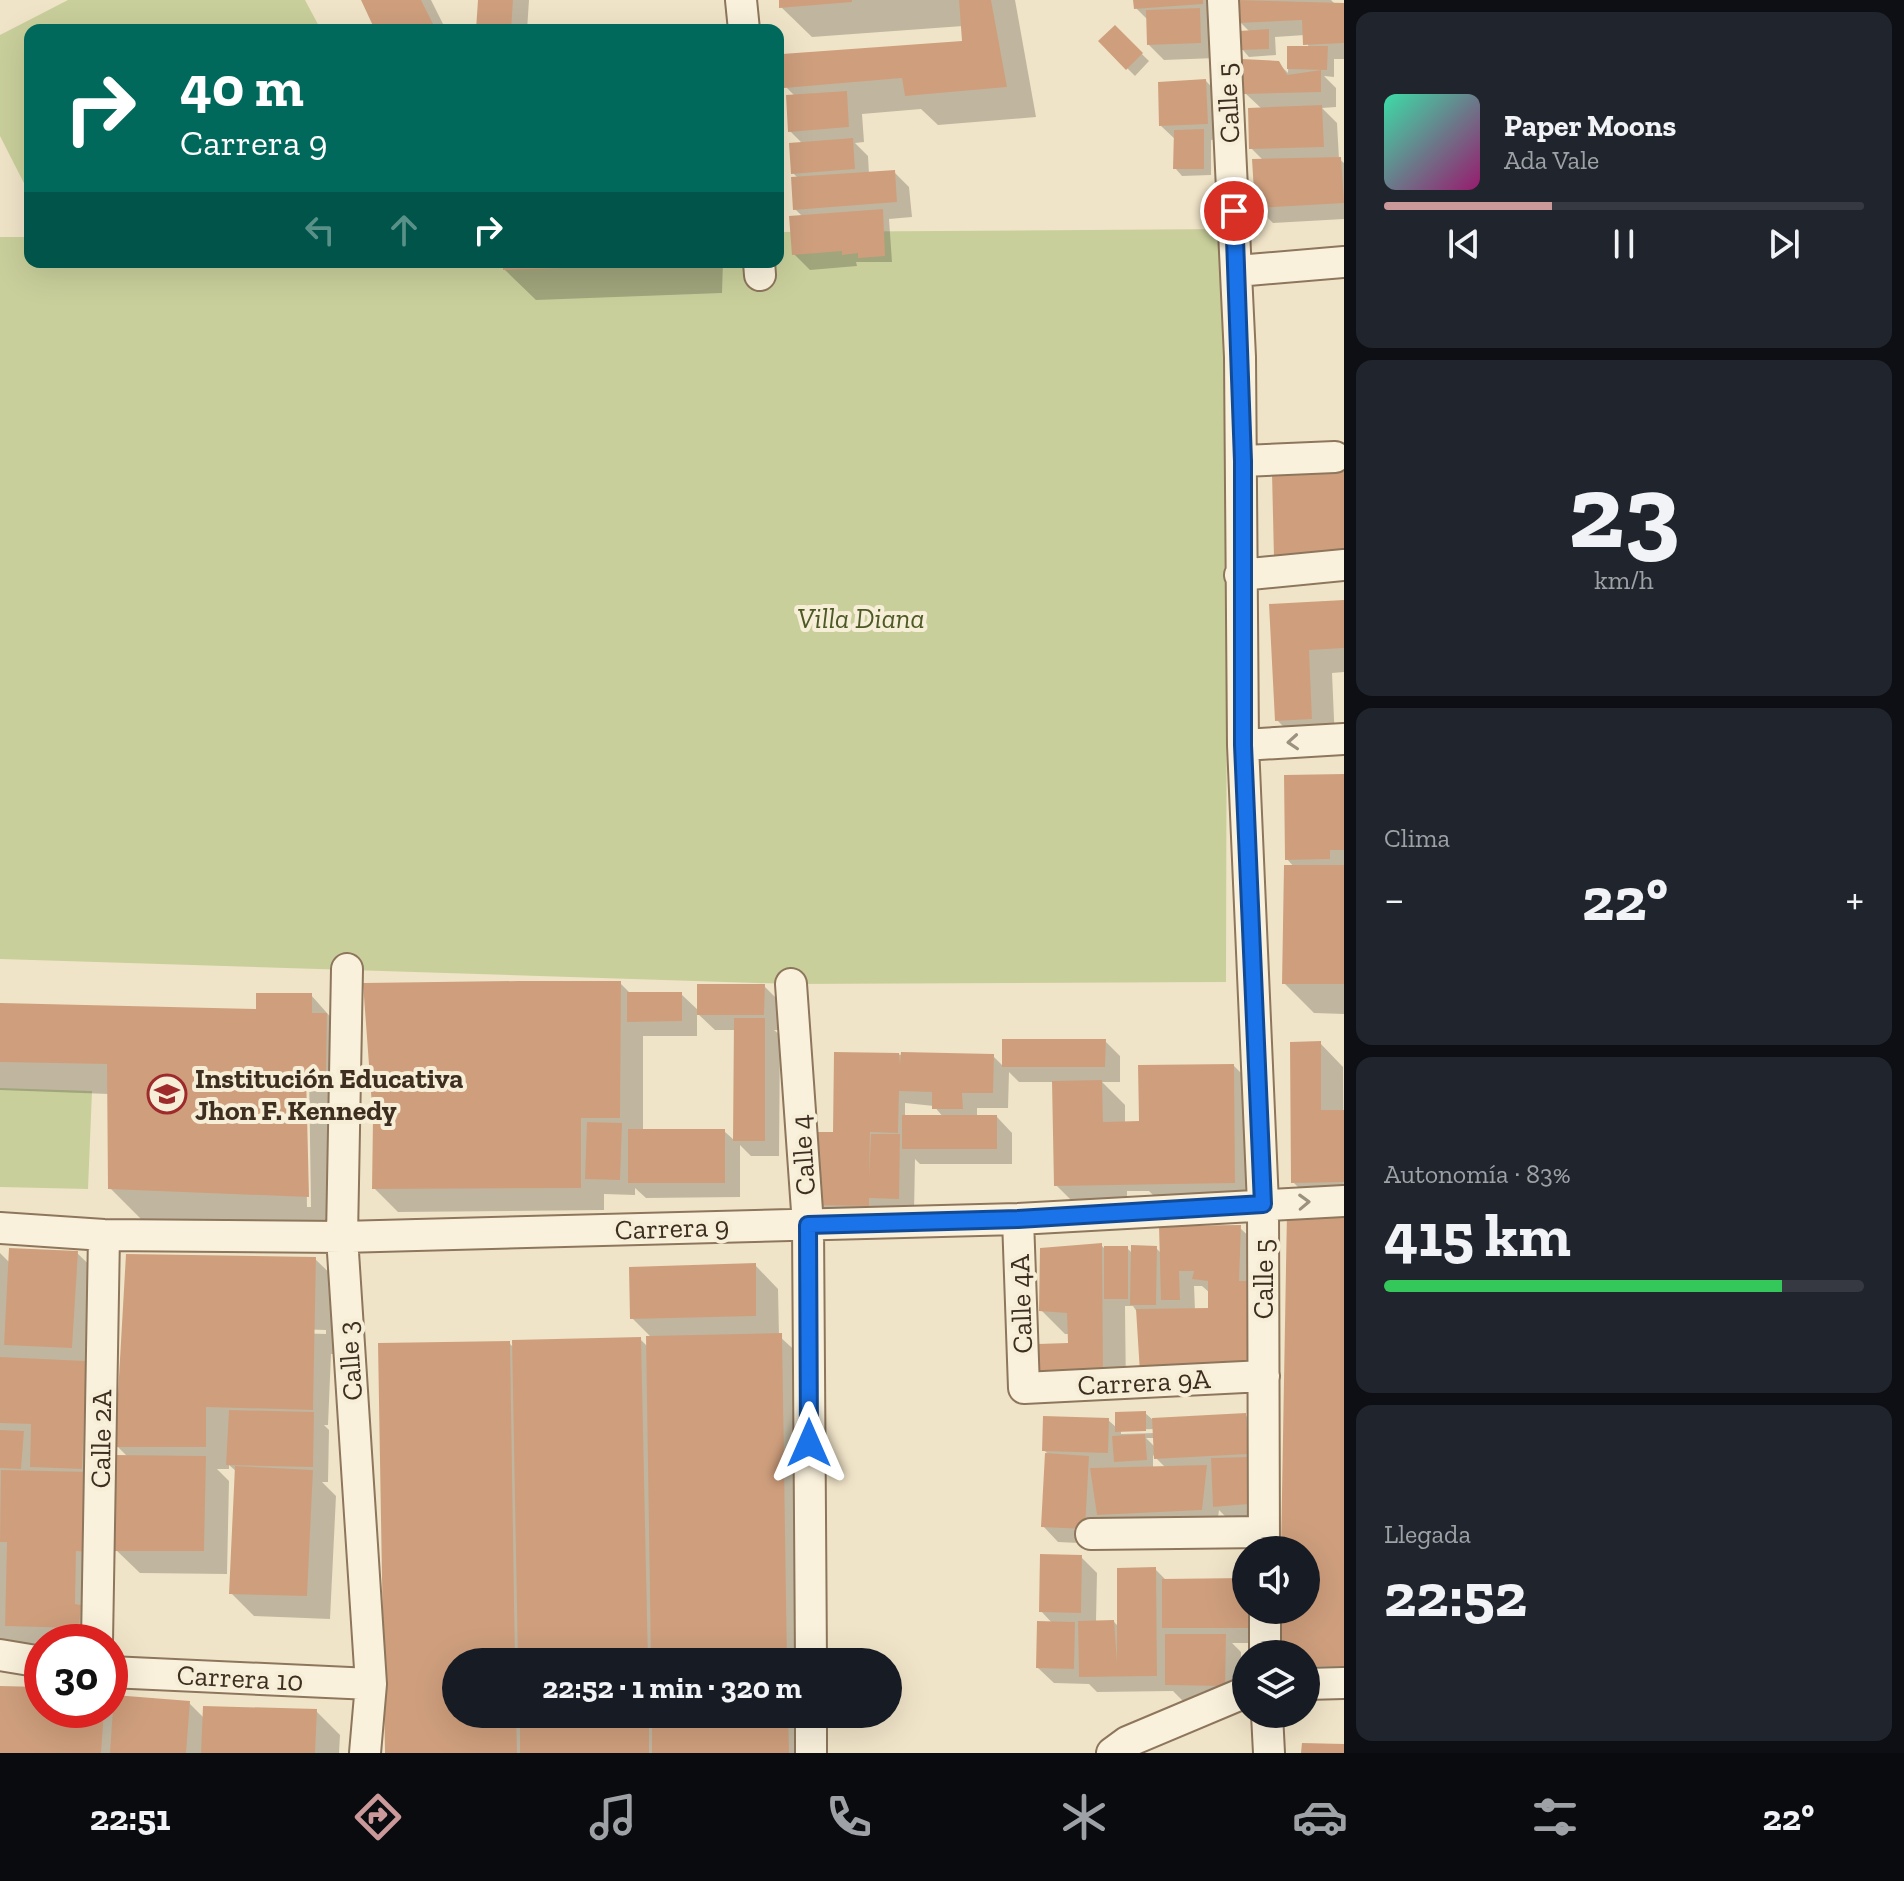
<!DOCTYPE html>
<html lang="es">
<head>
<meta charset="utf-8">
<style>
	body { margin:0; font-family:"Zilla Slab",serif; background:#20242c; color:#f1f3f6; height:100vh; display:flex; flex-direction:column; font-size:30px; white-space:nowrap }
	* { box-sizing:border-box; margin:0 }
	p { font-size:26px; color:#9ea1a6 }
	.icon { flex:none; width:44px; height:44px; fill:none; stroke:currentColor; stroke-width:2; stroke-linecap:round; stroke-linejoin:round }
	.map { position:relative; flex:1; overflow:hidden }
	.sheet { display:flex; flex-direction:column; gap:12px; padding:12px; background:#0d0f14; width:560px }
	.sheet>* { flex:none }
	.guide { position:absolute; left:24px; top:24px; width:760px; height:244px; border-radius:16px; box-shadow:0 8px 32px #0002; background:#00695c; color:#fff; overflow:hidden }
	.buttons { position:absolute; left:1232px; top:1536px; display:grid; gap:16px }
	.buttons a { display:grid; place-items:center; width:88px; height:88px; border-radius:50%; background:#171b24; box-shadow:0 8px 32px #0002; font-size:40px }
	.speed { position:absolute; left:24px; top:1624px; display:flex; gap:16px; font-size:40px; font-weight:700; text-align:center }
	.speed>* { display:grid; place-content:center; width:104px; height:104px; border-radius:50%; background:#171b24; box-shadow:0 8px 32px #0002; line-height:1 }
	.speed .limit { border:12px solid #d22; background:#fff; color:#111 }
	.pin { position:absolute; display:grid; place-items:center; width:68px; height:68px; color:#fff; margin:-34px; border:4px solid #fff; border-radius:50%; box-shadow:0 2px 8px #0007 }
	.me { position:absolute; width:88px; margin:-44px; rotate:0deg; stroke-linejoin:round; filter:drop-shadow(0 0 6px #0008) }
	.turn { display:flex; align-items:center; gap:28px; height:168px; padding:0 24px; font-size:36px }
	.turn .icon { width:104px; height:104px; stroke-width:2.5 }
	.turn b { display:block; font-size:56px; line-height:68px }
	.lanes { display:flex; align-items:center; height:76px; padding:0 24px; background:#0003; justify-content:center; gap:40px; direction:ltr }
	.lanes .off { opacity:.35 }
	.big { font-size:60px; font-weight:800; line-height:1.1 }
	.sheet .widget { flex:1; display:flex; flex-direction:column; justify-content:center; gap:12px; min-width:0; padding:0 28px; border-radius:16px; background:#20242c }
	.sheet .dial { align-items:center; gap:0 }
	.dial b { font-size:104px; line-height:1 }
	.song { display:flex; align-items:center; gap:24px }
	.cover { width:96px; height:96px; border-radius:12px; background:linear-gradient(135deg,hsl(160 70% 55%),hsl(320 70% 35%)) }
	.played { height:8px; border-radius:4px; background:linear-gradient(90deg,#cc999b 35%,#363941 35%) }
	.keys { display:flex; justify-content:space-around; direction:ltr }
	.heat { display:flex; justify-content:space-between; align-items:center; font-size:44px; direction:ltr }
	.charge { height:12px; border-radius:6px; background:linear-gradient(90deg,#34c759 83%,#363941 0) }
	.trip { position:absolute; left:442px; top:1648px; width:460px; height:80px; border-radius:40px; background:#171b24; box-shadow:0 8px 32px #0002; font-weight:800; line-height:80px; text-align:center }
	.dock { display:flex; height:128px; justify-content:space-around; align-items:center; background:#090b0e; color:#9ea1a6 }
	.dock .icon { width:56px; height:56px }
	.dock .on { color:#cc999b }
	.dock b { font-size:36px; color:#f1f3f6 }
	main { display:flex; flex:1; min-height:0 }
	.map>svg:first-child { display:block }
</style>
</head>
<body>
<main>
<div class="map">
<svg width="1344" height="1753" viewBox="0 0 1344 1753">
	<rect width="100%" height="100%" fill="#f0e4c8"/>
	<path fill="#c9cf9b" d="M68 0H305L321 30H30V195L0 136V35Z
		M1228 229 1226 982 791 984 0 959V237H30V262H778V232Z
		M0 1088 92 1091 88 1189 0 1187Z"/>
	<path fill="#0003" fill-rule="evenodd" d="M363 0H431L446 30H378Z
		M480 0H529L527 30H478Z
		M781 0H1015L1036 117 938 125 921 109 862 114 864 142 855 143 868 156 869 174 894 172 909 187 912 217 889 219 892 262H856L857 266 810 270 794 254 803 217 795 209 799 179 793 173 803 144 790 131 795 96 786 87 964 43 963 26 812 37 781 7Z
		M1135 0H1216V58L1164 60 1148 44V20L1136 8Z
		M1239 0H1331L1337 6 1344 5V59H1334V77L1324 76 1336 88V107L1322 108 1337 123 1339 159 1344 163V219L1273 223 1257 207 1264 161 1251 148 1262 109 1246 94 1278 63 1288 73 1289 48H1309L1305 35 1275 37 1276 55 1249 57 1242 49 1250 32 1240 22Z
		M1115 28 1149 61 1135 76 1101 42Z
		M1206 81 1221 97 1222 139 1211 140V175L1182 176 1175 168 1176 140 1161 126Z
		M505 262H723L722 293 536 300 505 270Z
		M1344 602V672L1332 673 1335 742 1300 744 1277 720 1272 606Z
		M1344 776V1014L1314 1013 1284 983 1294 867 1287 859Z
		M620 983 631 994H681L699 1011 764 986 780 1002 779 1030H774L780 1035 779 1156H751L740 1145V1197L646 1198 635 1188V1195L604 1194V1210L398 1212 374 1188ZM697 1013 715 1030H736L735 1141 724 1131H643V1036H697Z
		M311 995 342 1030 339 1227 141 1219 110 1188 109 1094 0 1090V1005L257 1011ZM305 1073H309L311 1207H307Z
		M1105 1041 1120 1056V1082H1102L1125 1105V1123H1141L1234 1066 1257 1089 1250 1197 1165 1207 1149 1191H1127V1208L1080 1209 1056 1185 1054 1082H1019L1009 1072 1008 1108H977V1117H997L1012 1133V1164H920L915 1159 914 1213 830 1220 814 1205 835 1134 836 1054 993 1056 1004 1067ZM905 1103 934 1106 943 1117H905Z
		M1320 1043 1343 1067 1344 1205H1316L1293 1182Z
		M1344 1213V1696L1306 1689V1654H1282V1610H1306V1550H1283Z
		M1240 1228 1256 1243 1254 1287 1188 1387 1133 1306H1125L1126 1394 1070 1344V1334H1065L1041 1310 1101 1245 1104 1248H1127L1133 1254 1156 1248 1162 1254ZM1194 1286H1202L1210 1293V1310H1195Z
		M11 1250 77 1253 101 1276 95 1373 108 1386 104 1489 117 1501V1457H128L117 1446 128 1256 315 1259 339 1282V1354H331L328 1425H324L329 1430 328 1482H322L336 1496 330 1619 254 1616 231 1593 237 1472 229 1465V1469H217L229 1481 227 1574 140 1573 116 1550 117 1507H113L111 1574H99L97 1624 103 1630V1642H42V1649L28 1648 27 1657 0 1656V1253L10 1263ZM231 1327 326 1330V1334L231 1331Z
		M755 1265 778 1289 779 1336 812 1366 816 1662H456V1714H817L818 1753H387L509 1343 514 1348 640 1339 648 1347 652 1338 632 1318Z
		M1145 1413 1153 1420 1245 1415 1261 1431 1264 1519 1231 1522 1219 1510 1217 1525 1115 1530 1102 1517 1100 1544 1058 1542 1043 1526 1047 1453 1044 1450 1108 1420 1117 1428ZM1156 1429V1433L1121 1434V1430ZM1146 1438H1155V1447ZM1153 1455 1166 1468H1153Z
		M1081 1557 1097 1573 1096 1622H1114L1119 1627 1155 1569 1167 1581 1246 1580V1610L1265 1643H1232L1241 1652 1240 1701 1182 1700 1173 1691 1097 1692 1089 1684 1054 1683 1038 1668 1053 1624 1041 1611Z
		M888 1672 894 1677V1706H888Z
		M0 1688 42 1689V1710H110V1697L115 1703H189L205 1719 316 1711 340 1735 339 1753H0Z"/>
	<path fill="#cf9f7d" d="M361 0H421L436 30H375Z
		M478 0H513L511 30H476Z
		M779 0H852V2L779 8Z
		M959 0H991L1007 87 905 96 902 78 784 88 782 54 962 41Z
		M1133 0H1203V4L1134 9Z
		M1237 0 1344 3V43L1303 45 1302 20 1238 23Z
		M1200 8 1201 43 1147 45 1146 10Z
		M1115 25 1143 53 1126 70 1098 41Z
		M1269 29V49L1240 50 1239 31Z
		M1287 46H1328L1327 70 1287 69Z
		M1242 59 1279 61 1287 75 1321 70V92L1244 94Z
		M1206 79 1208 124 1159 126 1158 82Z
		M847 91 849 127 788 132 786 95Z
		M1322 105 1324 147 1249 149 1248 108Z
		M1204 129V169H1173L1174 130Z
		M853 138 855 169 791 174 789 143Z
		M1341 157 1344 203 1255 208 1252 159Z
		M895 170 897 202 793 210 791 177Z
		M883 209 885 256 858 258V253L842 255V251L792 255 789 216Z
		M503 262H664V265L503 270Z
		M1344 472V556L1274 558 1272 473Z
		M1344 600V648L1309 650 1312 719 1275 721 1269 604Z
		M1344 774V850H1330V859L1285 860 1284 775Z
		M1284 865H1344V984H1282Z
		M519 981H621L620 1118H581V1188L372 1189 373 1119 363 983Z
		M697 984H765L764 1015H697Z
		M627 992H682V1021L627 1022Z
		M256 993H312V1013H327L326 1073H306L309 1197 108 1189 107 1064 0 1062V1003L256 1009Z
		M734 1018H765V1141H733Z
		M1002 1039H1106L1105 1067H1002Z
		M1321 1041V1110H1344V1182L1291 1183 1290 1042Z
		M834 1052 899 1053 900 1064 901 1052 994 1054 993 1093H962L963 1109H932V1092L899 1091 898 1133 870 1132 869 1179 871 1134H900L899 1199 869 1198V1206L812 1205 814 1132H833Z
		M1234 1064 1235 1183 1054 1186 1052 1081 1102 1080 1103 1122 1139 1121 1138 1065Z
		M902 1115H997V1149H902Z
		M587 1122 622 1123 620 1180 585 1179Z
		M628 1129H725V1183H628Z
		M1287 1211H1344V1666H1306V1654H1280V1610H1306V1550H1281Z
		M1241 1225 1239 1281H1251V1369L1176 1365 1173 1372 1140 1373 1136 1309 1208 1308V1281L1192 1279 1194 1271H1179L1180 1300H1161L1159 1226Z
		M1102 1243 1103 1372 1039 1373 1038 1344 1068 1343 1067 1313 1039 1311 1040 1248Z
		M1131 1245 1157 1246 1156 1305H1130Z
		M1104 1246H1128V1299H1104Z
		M9 1248 78 1251 72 1348 4 1345Z
		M126 1254 316 1257 313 1410 206 1407V1447H115Z
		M756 1263V1316L630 1319 629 1267Z
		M782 1333 787 1662H651L646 1336Z
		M641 1337 648 1662H518L512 1340Z
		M510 1341 515 1662H456V1714H516L517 1753H385L378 1343Z
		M0 1357 86 1361 82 1469 30 1467 31 1424 0 1423Z
		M229 1410 314 1412 313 1467 226 1465Z
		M1146 1411V1431L1115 1432V1412Z
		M1246 1413 1248 1454 1154 1459 1152 1418Z
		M1043 1416 1109 1418 1108 1453 1042 1451Z
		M0 1430 24 1431 21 1469 0 1468Z
		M1145 1434 1147 1460 1114 1462 1112 1436Z
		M1045 1453 1089 1456 1085 1529 1041 1527Z
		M115 1455 206 1456 204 1551H114Z
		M1248 1457 1249 1504 1213 1507 1211 1458Z
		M1207 1465 1202 1510 1097 1515 1090 1468Z
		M235 1466 313 1470 307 1596 229 1594Z
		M1 1470 91 1472 88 1552 76 1551 75 1604 81 1605 79 1628 5 1626 7 1542H0Z
		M1040 1554 1082 1555 1081 1613 1039 1612Z
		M1156 1567 1157 1676 1079 1677 1078 1621 1114 1620 1117 1662V1568Z
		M1246 1578V1610H1251V1628H1162V1579Z
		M1037 1621 1075 1622 1074 1669 1036 1668Z
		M1165 1634H1226L1225 1686 1165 1685Z
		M0 1686 42 1687V1710H104L101 1753H0Z
		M114 1695 190 1701 186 1753H110Z
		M203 1706 317 1709 315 1753H201Z
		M520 1714H649V1753H520Z
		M652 1714H788L789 1753H652Z
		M1302 1743 1344 1744V1753H1301Z"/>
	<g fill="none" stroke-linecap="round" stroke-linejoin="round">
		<g stroke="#8d765c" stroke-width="34">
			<path id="street" d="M741 0 744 30
				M1223 0 1240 357 1243 745 1263 1204 1264 1550
				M759 262 760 275
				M1237 271 1344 262
				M1243 461 1335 457
				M1240 575 1344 565
				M1243 745 1344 739
				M347 969 342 1237 371 1684 365 1753
				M791 984 808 1225 811 1662
				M1018 1219 1024 1388 1264 1376
				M0 1228 104 1235 342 1237 1018 1219 1344 1201
				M1091 1534 1264 1532
				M1265 1610V1654
				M97 1642 104 1235
				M0 1655 42 1662
				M110 1672 371 1684
				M1306 1684 1344 1683
				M811 1714V1753
				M1267 1714 1269 1753
				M1112 1753 1127 1742 1246 1692"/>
		</g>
		<use href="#street" stroke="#faf1dc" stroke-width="30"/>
	</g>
	<defs><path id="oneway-chevron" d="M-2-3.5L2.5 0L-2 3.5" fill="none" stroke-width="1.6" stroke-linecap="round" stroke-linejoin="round" transform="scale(2)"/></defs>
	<g stroke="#9c907e">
		<use href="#oneway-chevron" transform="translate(1293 742) rotate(176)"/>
		<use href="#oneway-chevron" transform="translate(1304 1202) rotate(-2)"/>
	</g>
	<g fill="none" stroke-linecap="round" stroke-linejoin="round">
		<g stroke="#114b97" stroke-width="20">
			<path id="route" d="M809 1443 808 1225 1018 1219 1263 1204 1243 745V461L1234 211"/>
		</g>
		<use href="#route" stroke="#1a73e8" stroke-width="14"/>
	</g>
	<defs>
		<g id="school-ring" transform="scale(2)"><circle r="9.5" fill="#f7eed8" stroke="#9e2a2b" stroke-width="1.5"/><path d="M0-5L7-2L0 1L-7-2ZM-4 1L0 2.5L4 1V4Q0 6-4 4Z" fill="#9e2a2b"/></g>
	</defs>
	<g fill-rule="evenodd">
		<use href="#school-ring" x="167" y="1094"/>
	</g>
	<g text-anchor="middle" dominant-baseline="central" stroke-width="8" stroke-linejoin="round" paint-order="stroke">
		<g font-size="28" fill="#3d2e20" stroke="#f7eed8">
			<text transform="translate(1228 103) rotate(-93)">Calle 5</text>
			<text transform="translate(803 1155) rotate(-94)">Calle 4</text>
			<text transform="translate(672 1228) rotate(-2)">Carrera 9</text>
			<text transform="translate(1263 1279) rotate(-90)">Calle 5</text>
			<text transform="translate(1021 1304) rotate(-92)">Calle 4A</text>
			<text transform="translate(350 1361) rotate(-94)">Calle 3</text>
			<text transform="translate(1144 1382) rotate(-3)">Carrera 9A</text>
			<text transform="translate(101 1439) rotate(-89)">Calle 2A</text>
			<text transform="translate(240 1678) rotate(3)">Carrera 10</text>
		</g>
		<g font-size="28" font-style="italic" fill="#4d5a26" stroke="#f7eed8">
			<text x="861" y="618">Villa Diana</text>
		</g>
		<g font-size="28" font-weight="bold" fill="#3d2e20" stroke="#f7eed8" text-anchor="start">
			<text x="195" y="1078">Institución Educativa<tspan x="195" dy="32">Jhon F. Kennedy</tspan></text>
		</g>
	</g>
</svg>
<div class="buttons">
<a><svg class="icon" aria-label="sound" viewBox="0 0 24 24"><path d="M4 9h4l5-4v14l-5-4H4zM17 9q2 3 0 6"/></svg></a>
<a><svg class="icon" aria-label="layers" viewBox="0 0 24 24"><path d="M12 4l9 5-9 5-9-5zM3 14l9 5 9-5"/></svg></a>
</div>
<div class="speed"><div class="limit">30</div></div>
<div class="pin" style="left:1234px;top:211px;background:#d93025"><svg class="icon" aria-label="arrive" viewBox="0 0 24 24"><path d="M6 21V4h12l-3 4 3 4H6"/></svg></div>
<svg class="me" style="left:809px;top:1443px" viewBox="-20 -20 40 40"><path d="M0-17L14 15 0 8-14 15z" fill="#1a73e8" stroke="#fff" stroke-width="4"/></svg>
<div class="trip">22:52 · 1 min · 320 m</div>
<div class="guide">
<div class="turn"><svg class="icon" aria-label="right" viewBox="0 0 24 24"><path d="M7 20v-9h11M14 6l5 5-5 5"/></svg><div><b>40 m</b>Carrera 9</div></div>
<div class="lanes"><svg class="icon off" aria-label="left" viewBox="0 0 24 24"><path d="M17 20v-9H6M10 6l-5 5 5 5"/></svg><svg class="icon off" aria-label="ahead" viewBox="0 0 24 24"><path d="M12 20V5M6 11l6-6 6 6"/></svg><svg class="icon" aria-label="right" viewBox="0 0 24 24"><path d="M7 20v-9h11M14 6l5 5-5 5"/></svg></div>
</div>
</div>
<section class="sheet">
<div class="widget">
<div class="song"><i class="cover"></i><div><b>Paper Moons</b><p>Ada Vale</p></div></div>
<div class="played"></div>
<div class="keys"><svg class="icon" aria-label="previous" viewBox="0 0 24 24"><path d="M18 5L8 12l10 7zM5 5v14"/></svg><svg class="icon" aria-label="pause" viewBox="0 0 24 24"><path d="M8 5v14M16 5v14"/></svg><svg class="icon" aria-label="next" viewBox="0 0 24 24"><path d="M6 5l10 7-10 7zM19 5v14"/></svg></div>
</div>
<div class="widget dial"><b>23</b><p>km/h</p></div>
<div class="widget"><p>Clima</p>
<div class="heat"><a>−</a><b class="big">22°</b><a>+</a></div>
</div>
<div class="widget"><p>Autonomía · 83%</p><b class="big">415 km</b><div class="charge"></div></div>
<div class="widget"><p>Llegada</p><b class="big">22:52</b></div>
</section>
</main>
<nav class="dock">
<b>22:51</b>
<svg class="icon on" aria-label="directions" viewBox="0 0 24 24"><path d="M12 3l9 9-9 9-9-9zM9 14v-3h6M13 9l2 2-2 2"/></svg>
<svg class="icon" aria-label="music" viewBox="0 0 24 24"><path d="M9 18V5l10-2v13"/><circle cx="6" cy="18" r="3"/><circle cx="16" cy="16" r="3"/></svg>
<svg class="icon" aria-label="phone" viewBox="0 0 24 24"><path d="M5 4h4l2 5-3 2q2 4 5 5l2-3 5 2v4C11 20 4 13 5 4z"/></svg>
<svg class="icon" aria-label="climate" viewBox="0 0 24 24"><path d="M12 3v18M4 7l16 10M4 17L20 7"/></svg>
<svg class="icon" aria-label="car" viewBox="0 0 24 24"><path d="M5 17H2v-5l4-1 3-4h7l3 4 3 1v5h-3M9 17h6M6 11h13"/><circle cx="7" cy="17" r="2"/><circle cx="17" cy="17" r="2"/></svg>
<svg class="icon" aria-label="filters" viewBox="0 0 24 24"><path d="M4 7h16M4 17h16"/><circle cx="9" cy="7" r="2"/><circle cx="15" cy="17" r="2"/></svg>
<b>22°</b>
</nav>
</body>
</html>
